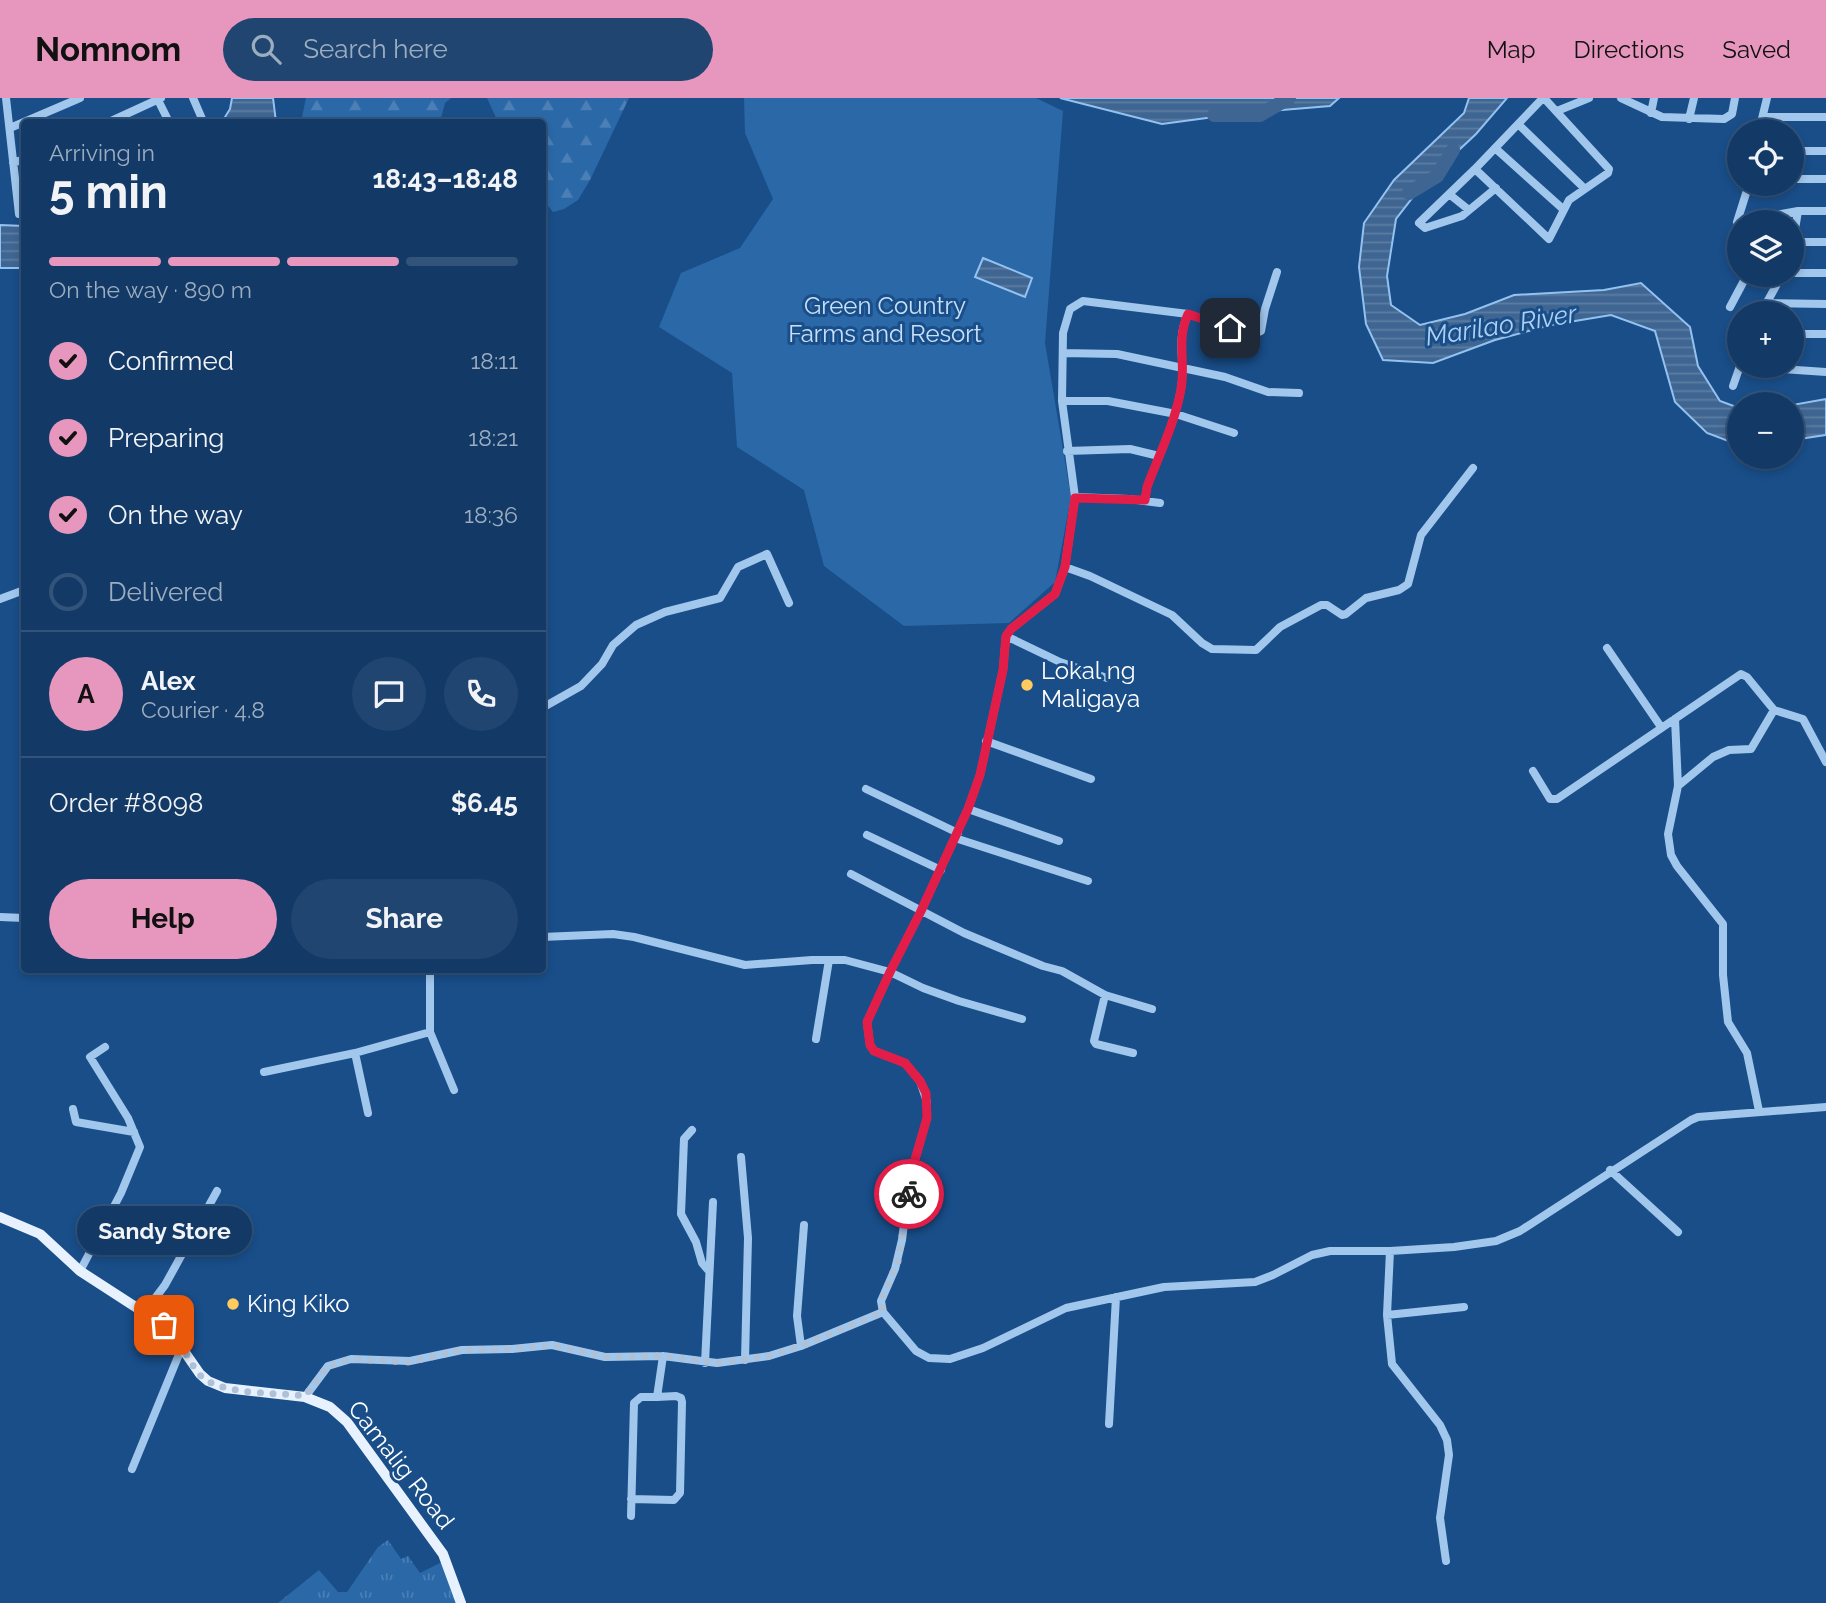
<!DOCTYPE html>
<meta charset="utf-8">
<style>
:root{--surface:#133a67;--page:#204570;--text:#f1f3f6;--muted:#9dadc0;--line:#32547b;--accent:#e797bd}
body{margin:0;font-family:Raleway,sans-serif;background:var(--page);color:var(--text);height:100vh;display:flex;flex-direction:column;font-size:26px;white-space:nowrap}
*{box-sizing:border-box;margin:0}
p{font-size:23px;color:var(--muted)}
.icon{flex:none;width:38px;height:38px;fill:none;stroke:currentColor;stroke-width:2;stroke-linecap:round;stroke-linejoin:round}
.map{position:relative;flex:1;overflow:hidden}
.panel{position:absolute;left:21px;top:21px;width:525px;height:854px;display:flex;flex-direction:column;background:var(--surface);border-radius:7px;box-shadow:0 4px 10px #0003,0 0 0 2px var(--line)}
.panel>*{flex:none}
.buttons{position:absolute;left:1727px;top:21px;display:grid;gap:14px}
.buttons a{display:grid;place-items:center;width:77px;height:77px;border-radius:50%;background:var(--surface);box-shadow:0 4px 10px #0003,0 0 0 2px var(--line);font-size:35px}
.pin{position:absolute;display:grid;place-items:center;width:60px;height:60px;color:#fff;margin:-30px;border-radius:14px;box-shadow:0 4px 10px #0006}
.courier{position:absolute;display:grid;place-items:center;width:70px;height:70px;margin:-35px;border:5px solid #e11d48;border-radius:50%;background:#fff;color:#222;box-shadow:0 2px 9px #0007}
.bubble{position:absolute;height:49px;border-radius:24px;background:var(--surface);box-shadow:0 4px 10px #0003,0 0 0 2px var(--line);font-size:23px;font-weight:700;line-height:49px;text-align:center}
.overview em{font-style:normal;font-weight:700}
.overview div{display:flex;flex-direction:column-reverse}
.overview{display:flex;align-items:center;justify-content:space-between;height:119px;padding:0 28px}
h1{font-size:46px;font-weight:700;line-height:52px}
.bar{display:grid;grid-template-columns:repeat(4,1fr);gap:10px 7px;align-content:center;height:84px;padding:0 28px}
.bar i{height:9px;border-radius:5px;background:var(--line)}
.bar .on{background:var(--accent)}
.bar p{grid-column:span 4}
.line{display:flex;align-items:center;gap:18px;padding:0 28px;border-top:2px solid var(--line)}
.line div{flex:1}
.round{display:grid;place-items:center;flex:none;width:74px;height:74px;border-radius:37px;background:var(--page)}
ol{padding:0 28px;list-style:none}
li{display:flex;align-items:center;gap:21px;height:77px}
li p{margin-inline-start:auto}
li .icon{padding:7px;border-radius:50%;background:var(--accent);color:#111;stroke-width:4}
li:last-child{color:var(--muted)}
li i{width:38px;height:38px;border:4px solid var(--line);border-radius:50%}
.action{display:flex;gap:14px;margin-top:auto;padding:14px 28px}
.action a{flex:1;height:80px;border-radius:42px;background:var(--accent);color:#111;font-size:28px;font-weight:700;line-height:80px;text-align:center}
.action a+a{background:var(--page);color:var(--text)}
header{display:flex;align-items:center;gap:42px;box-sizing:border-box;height:98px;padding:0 35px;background:var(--accent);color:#111}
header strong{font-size:33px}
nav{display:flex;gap:38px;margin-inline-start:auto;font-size:24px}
.search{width:490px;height:63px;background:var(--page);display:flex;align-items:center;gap:18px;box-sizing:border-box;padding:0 24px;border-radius:38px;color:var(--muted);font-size:26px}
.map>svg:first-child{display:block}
.grass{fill:url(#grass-tufts)}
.forest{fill:url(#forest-firs)}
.green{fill:#2b68a8}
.water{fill:url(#water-rules);stroke:#94c2f0;stroke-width:2}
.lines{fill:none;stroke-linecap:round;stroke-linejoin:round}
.river{stroke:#3f6692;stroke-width:14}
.minor{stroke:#a2c7ed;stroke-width:8}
.major{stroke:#e8f2ff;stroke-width:10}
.done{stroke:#aec1d6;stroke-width:7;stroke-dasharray:0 12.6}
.route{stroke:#e11d48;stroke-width:9}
.poi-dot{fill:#ffcb5e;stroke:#194e89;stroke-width:2.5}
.labels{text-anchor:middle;stroke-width:6;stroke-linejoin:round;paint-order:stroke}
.park-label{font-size:24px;fill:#c7e0fa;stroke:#194e89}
.poi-label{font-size:24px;fill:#fff;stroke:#194e89;text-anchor:start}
.street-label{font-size:24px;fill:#fff;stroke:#194e89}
.water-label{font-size:26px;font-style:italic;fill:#add0f5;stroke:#194e89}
</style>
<header>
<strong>Nomnom</strong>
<div class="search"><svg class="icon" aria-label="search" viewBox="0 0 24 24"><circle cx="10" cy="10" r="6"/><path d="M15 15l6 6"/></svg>Search here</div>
<nav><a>Map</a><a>Directions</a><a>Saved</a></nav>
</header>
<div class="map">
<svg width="1826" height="1505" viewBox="0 0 1826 1505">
<defs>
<pattern id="grass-tufts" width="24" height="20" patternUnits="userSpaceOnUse" patternTransform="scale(1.75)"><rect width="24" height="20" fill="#2b68a8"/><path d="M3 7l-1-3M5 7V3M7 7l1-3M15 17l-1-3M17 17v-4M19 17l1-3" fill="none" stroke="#4b7fb5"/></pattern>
<pattern id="forest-firs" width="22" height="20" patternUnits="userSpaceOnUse" patternTransform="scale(1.75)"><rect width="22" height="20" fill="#2b68a8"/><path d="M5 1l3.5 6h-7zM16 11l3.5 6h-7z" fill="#4b7fb5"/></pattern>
<pattern id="water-rules" width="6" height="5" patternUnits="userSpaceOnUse" patternTransform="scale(1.75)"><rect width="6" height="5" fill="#3f6692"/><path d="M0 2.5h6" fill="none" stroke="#5c7da2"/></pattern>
</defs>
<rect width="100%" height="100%" fill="#194e89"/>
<path class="grass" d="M388 1442 401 1461 408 1458 420 1475 446 1462 461 1505H278L319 1472 338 1494H347L378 1449Z"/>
<path class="forest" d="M306 0H451L445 5 440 24H301Z
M487 0H629L590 82 578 102 564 111 553 114 543 101 542 24H498Z"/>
<path class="green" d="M744 0H1036L1063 13 1045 245 1071 399 1055 484 1009 525 904 528 824 468 804 392 737 349 732 275 659 229 681 175 740 150 773 101 745 35Z"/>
<path class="water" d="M232 0H273L276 24H222L230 11Z
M1060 0H1339L1330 8 1244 15 1162 26Z
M1469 0H1507L1476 36 1424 85 1396 121 1387 178 1391 207 1420 227 1465 216 1514 197 1604 192 1641 185 1690 229 1698 268 1720 303 1739 310V347L1707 335 1675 304 1655 233 1611 217 1551 227 1495 242 1433 265 1383 262 1366 226 1359 169 1364 125 1394 82 1464 15Z
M0 127 24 128V170H0Z
M983 160 1032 180 1025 199 975 179Z
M1826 301V337L1792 342V307Z"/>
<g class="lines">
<path class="river" d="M1214 17H1260L1289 0
M1409 95 1437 78 1453 52"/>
<path class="minor" d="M6 0 19 116
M193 0 203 23
M1543 0 1475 71 1549 141 1569 102 1608 75 1609 71 1544 0
M1621 0 1662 19 1724 21 1732 16 1735 0
M158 2 169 24
M1557 13 1589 0
M1651 15 1654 0
M1763 19H1826
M1689 21 1694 0
M109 24 161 0
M1518 26 1584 90
M10 30 80 0
M1759 33 1767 0
M1495 50 1563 111
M1792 53H1826
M13 65 24 61
M1475 71 1419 125 1425 130 1462 118 1496 90
M1792 81H1826
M1749 86 1737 124 1798 113 1792 150
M1449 96 1469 112
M1798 113H1826
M1794 144H1826
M1792 175H1826
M1767 205 1826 206
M1730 209 1747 177
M1761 215 1782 177
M1188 216 1083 203 1070 211 1063 235 1062 303 1075 399 1065 469 1055 496 1011 531 1006 538 1003 572 980 677 968 711 921 813 890 874 867 924 870 947 874 953 905 965 920 983 927 1004V1020L910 1079 902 1142 895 1171 881 1203 883 1214 916 1253 929 1260 950 1261 983 1250 1066 1210 1164 1189 1255 1184 1273 1177 1312 1157 1330 1153H1390L1454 1149 1496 1143 1520 1133 1691 1022 1698 1019 1826 1009
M1792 236H1826
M1063 255 1117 256 1225 279 1268 294 1299 295
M1740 268 1826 274
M1733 288 1740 268
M1062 303H1108L1176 316 1234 335
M1067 353 1130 351 1159 358
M1075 399 1129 401 1160 405
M1145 402 1147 389C1159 357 1175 325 1181 291 1186 263 1175 245 1188 216L1251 237 1261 233 1265 211 1277 174
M1065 469 1090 478 1172 517 1202 545 1212 551 1256 552 1280 529 1321 507H1327L1342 517 1346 516 1366 500 1399 492 1408 486 1421 437 1473 370
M0 501 24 492
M1006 538 1060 564 1107 580
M1607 550 1661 629
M542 610 581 588 602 566 613 547 636 527 665 514 720 500 738 469 767 456 789 505
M1675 621 1678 688 1668 736 1671 757 1677 768 1723 826V877L1728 924 1747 955 1759 1013
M986 643 1091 681
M1533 673 1550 701H1557L1741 576 1747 579 1774 612 1803 621 1826 664
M1678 688 1713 659 1729 652 1751 651 1774 612
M866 691 958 735
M968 711 1059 743
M867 737 941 772
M955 740 1088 783
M851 776 964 835 1043 868 1062 873 1105 897 1152 911
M0 819 24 820
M542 839 613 836 634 839 745 867 812 862H845L890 874 923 890 959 903 1022 921
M1105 897 1094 943 1096 946 1133 955
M430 934 454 992
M816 941 829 862
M355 955 368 1015
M264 974 355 955 430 934V872
M73 1011 76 1024 134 1034
M692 1032 684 1041 681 1116 696 1144 702 1165 708 1172
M741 1059 748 1140 745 1262
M1610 1072 1678 1134
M1390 1153 1387 1217 1392 1266 1440 1327 1447 1342 1449 1357 1440 1420 1446 1463
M80 1173 121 1095 140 1049 128 1020 90 959 105 949
M144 1215 165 1187 217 1093
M1387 1217 1464 1209
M801 1248 797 1218 804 1127
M705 1265 713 1104
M305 1299 328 1268 351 1261 410 1263 462 1252 512 1251 552 1247 605 1259 663 1258 717 1265 769 1258 801 1248 883 1214
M1109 1326 1116 1199
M132 1371 182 1249
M631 1401 674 1402 680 1395 682 1304 681 1300 676 1298 657 1299
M631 1418 634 1305 641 1299H657L663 1258"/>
<path class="major" d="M0 1119 40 1136 80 1173 168 1230 200 1276 208 1283 225 1290 305 1299 330 1309 347 1324 443 1456 461 1505"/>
</g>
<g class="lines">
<path class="done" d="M164 1227C180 1238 186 1260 199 1276 219 1298 276 1294 305 1298L328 1268 351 1261 410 1264 462 1252 512 1251 552 1247 605 1259 663 1258 717 1265 769 1258 801 1248 883 1214 881 1203 898 1163 909 1096"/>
<path class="route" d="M909 1096 910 1079 927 1020 926 995 920 983 905 965 874 953 870 947 867 924 890 874 921 813 968 711 980 677 1003 572 1006 538 1011 531 1055 496 1065 469 1075 400 1145 402 1147 389C1159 357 1175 325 1181 291 1186 264 1176 243 1188 216L1230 230"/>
</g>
<g class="poi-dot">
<circle cx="1027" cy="587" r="7"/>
<circle cx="233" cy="1206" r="7"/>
</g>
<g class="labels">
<g class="park-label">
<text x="885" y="216">Green Country<tspan x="885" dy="28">Farms and Resort</tspan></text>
</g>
<g class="poi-label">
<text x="1041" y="581">Lokal ng<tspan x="1041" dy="28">Maligaya</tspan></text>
<text x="247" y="1214">King Kiko</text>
</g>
<g class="street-label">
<text transform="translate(401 1367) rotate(52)" y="8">Camalig Road</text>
</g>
<g class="water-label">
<text transform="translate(1501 227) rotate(-9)" y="9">Marilao River</text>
</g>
</g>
</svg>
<div class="buttons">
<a><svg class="icon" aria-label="locate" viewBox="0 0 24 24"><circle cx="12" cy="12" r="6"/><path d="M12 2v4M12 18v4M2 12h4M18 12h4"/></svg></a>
<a><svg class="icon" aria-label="layers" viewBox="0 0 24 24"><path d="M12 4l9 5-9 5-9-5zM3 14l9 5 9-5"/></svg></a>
<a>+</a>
<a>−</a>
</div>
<div class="pin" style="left:164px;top:1227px;background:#ea580c"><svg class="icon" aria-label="bag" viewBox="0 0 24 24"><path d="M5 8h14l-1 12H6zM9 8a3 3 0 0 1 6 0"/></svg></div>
<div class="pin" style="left:1230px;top:230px;background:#1f2937"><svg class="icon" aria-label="home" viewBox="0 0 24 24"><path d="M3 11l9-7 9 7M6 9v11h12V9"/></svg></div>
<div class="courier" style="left:909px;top:1096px"><svg class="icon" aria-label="bike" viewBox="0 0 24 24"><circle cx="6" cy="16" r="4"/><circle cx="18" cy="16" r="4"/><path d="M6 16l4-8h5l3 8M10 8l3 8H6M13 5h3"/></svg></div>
<div class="bubble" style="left:77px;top:1108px;width:175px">Sandy Store</div>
<section class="panel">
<div class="overview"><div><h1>5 min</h1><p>Arriving in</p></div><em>18:43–18:48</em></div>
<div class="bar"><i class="on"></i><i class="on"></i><i class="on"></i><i></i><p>On the way · 890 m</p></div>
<ol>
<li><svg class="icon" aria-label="check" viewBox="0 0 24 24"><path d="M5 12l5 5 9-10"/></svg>Confirmed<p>18:11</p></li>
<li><svg class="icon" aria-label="check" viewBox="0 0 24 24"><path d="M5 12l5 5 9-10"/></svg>Preparing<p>18:21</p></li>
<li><svg class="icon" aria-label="check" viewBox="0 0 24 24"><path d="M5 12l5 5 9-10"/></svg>On the way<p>18:36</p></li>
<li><i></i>Delivered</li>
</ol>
<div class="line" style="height:126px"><b class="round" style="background:var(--accent);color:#111">A</b><div><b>Alex</b><p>Courier · 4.8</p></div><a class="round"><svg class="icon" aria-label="chat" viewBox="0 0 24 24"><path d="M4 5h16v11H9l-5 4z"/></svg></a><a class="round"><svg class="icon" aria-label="phone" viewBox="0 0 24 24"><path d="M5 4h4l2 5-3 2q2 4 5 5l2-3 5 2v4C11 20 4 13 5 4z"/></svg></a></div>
<div class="line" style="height:91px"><div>Order #8098</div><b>$6.45</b></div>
<div class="action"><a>Help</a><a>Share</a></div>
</section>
</div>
